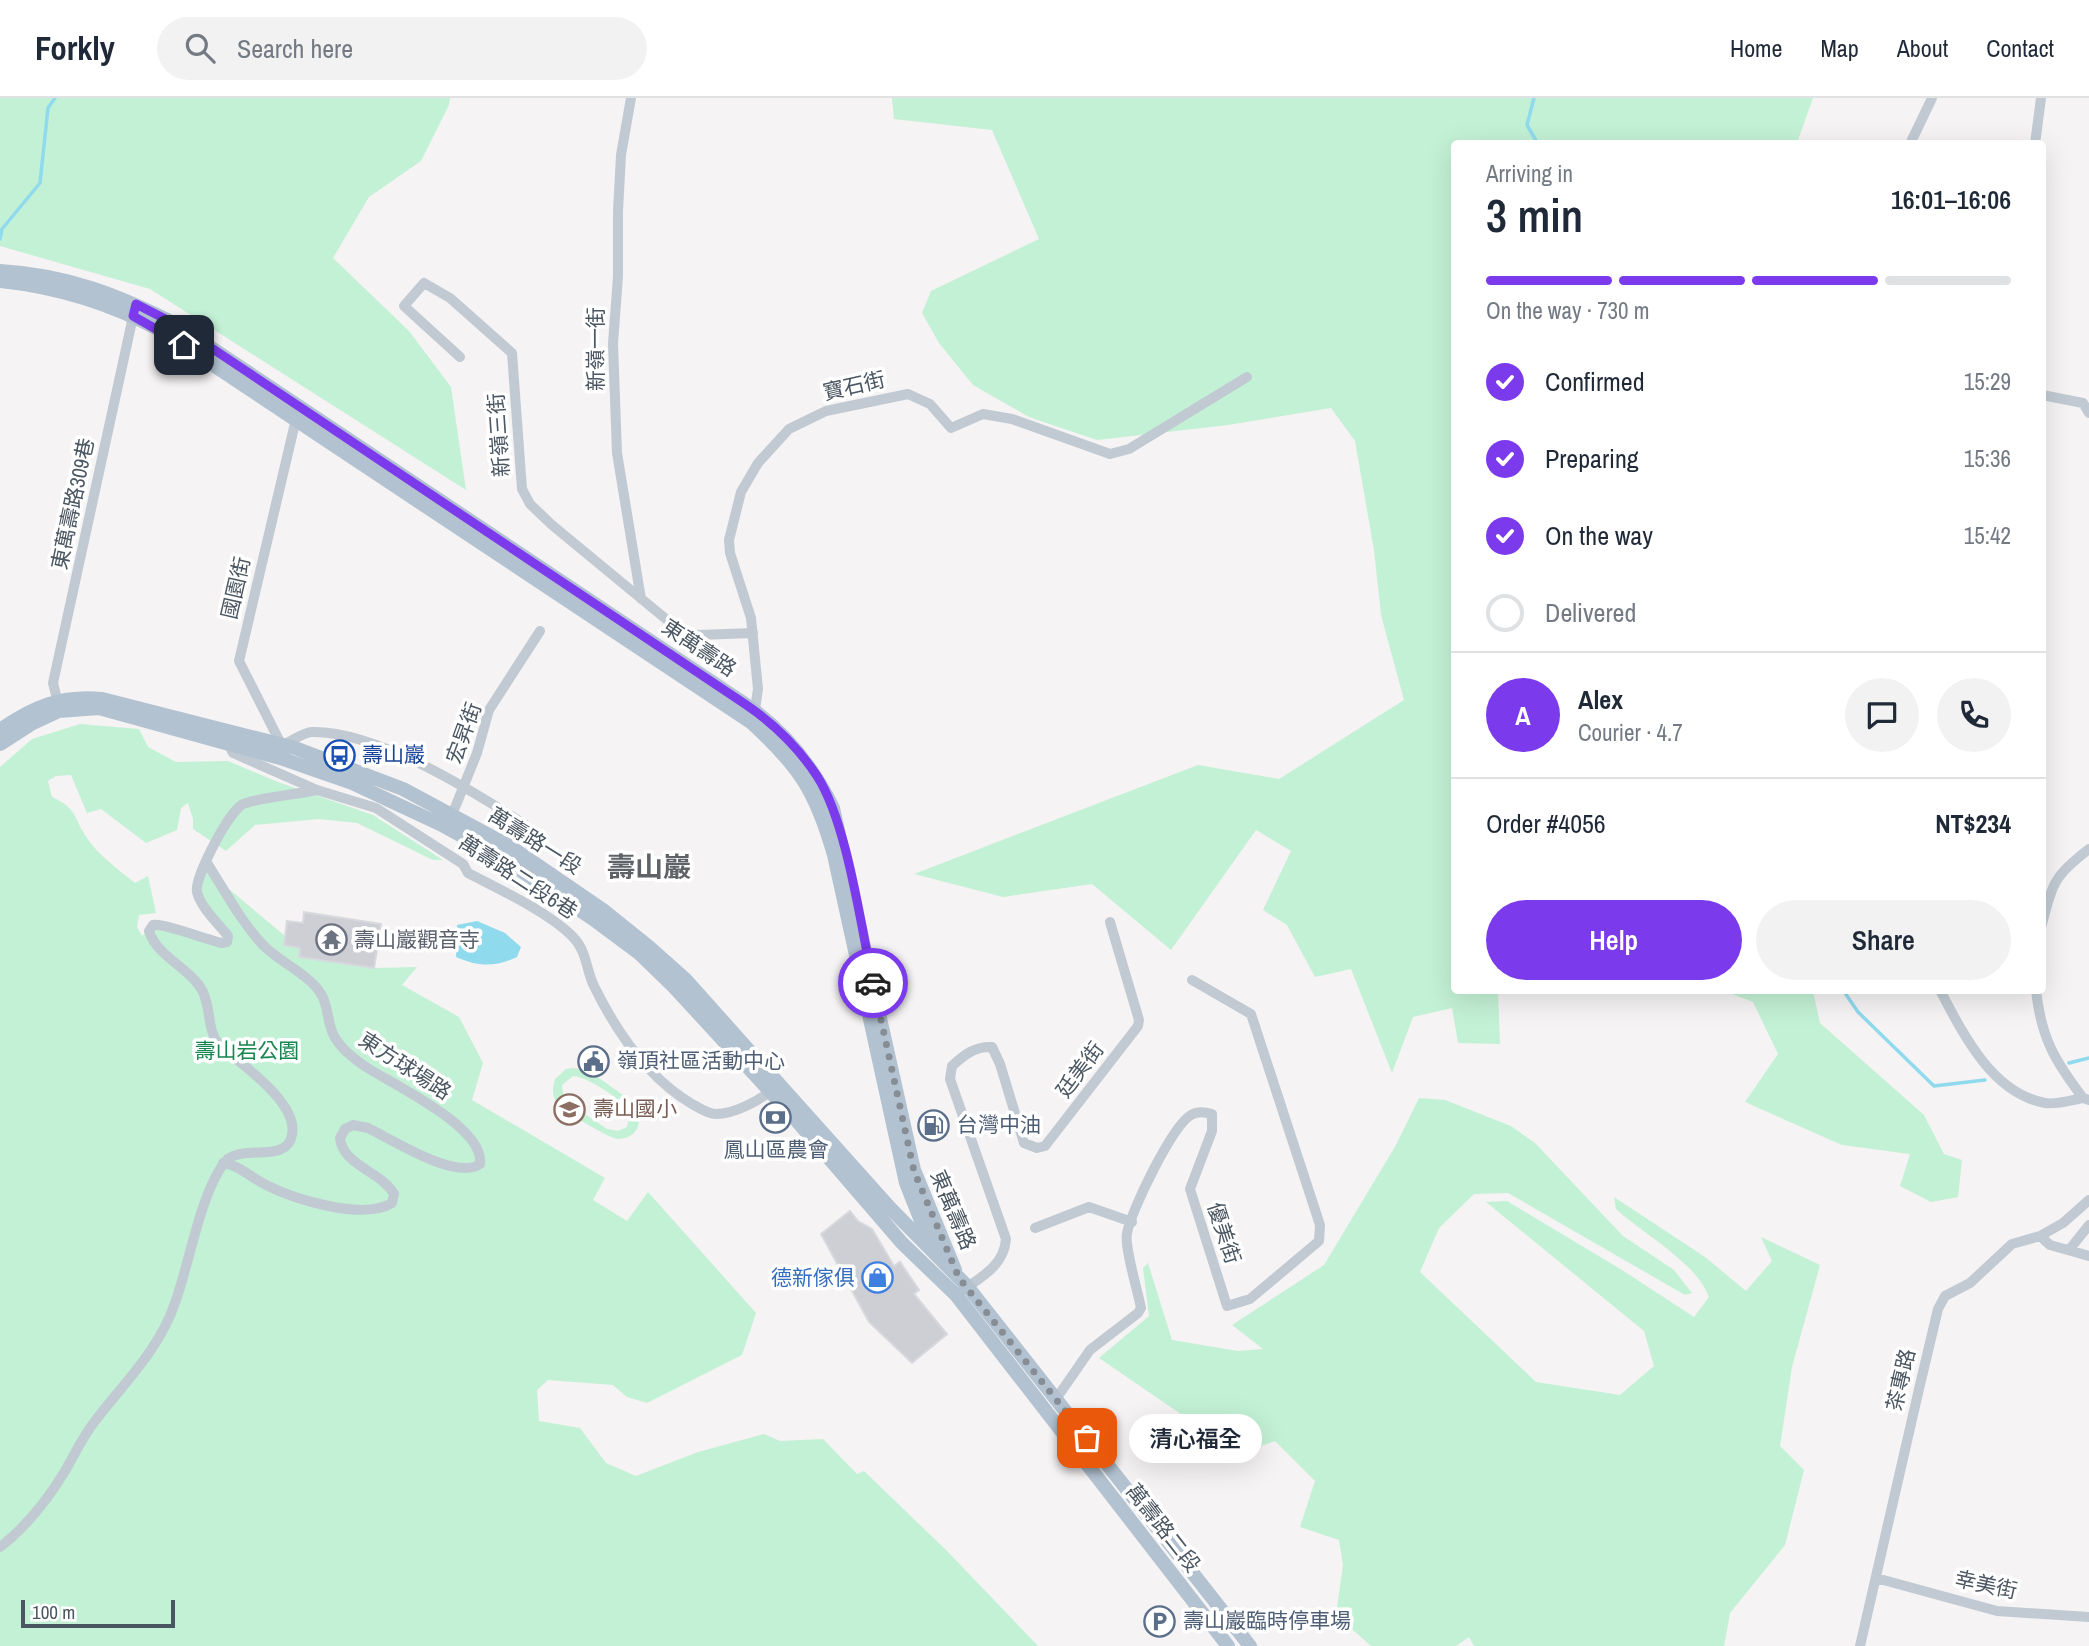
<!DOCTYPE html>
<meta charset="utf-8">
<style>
:root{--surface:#fff;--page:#f2f2f3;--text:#1f2937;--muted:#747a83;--line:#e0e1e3;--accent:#7c3aed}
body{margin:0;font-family:"Archivo Narrow","Noto Sans TC",sans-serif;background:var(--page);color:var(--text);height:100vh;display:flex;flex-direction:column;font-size:26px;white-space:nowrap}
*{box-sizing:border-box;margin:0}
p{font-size:23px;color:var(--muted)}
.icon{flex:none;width:38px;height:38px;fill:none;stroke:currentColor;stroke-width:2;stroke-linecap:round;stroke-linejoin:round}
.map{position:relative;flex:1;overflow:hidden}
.sheet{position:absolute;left:1451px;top:42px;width:595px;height:854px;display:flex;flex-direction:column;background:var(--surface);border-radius:7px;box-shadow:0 7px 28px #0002}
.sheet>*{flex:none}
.scale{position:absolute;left:21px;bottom:18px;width:154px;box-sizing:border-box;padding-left:7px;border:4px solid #4a5661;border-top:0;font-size:19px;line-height:24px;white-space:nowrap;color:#4a5661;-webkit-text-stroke:5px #fff;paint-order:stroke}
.pin{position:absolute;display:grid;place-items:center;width:60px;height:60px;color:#fff;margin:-30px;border-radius:14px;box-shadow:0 4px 10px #0006}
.courier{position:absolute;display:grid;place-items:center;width:70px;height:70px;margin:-35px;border:5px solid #7c3aed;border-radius:50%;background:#fff;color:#222;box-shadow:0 2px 9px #0007}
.bubble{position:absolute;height:49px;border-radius:24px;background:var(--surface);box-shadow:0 7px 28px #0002;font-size:23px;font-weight:600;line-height:49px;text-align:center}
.headline em{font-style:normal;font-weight:600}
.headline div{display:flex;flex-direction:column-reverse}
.headline{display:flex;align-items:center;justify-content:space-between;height:119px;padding:0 35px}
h1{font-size:46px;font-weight:600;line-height:52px}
.bar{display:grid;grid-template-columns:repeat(4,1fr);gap:10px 7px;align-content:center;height:84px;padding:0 35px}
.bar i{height:9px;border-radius:5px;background:var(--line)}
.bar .active{background:var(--accent)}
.bar p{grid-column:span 4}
.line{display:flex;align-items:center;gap:18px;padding:0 35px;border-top:2px solid var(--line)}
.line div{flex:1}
.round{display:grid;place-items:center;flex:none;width:74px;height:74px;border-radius:37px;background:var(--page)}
ol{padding:0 35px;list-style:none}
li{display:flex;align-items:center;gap:21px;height:77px}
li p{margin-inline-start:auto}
li .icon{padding:7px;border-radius:50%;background:var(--accent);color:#fff;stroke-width:4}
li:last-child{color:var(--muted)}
li i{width:38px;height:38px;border:4px solid var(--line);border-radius:50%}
.action{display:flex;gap:14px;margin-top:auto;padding:14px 35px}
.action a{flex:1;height:80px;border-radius:42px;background:var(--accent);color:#fff;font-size:28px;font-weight:600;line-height:80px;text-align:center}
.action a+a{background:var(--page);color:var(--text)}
header{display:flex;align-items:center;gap:42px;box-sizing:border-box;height:98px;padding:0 35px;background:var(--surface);border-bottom:2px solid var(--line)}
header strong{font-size:33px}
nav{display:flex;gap:38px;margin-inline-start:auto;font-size:24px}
.search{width:490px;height:63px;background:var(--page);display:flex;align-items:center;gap:18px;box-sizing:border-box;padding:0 24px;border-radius:38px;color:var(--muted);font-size:26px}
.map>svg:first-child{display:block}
.green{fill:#c3f1d5;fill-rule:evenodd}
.water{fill:#90daee}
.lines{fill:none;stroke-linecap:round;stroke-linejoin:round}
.stream{stroke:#90daee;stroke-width:3.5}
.building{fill:#cdcfd5;stroke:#d7d9de;stroke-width:2}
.street{stroke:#c1cad2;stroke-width:10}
.primary{stroke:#b3c2d1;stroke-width:14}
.done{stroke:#868d94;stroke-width:7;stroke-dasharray:0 12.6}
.route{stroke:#7c3aed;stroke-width:9}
.labels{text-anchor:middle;stroke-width:7;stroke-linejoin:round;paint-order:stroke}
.street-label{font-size:21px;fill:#4a5661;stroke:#fff}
.transit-label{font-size:21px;fill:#164399;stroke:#fff;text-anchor:start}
.worship-label{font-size:21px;fill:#5b616d;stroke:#fff;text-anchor:start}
.park-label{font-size:21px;fill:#17864f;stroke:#fff}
.service-label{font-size:21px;fill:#4e5e75;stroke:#fff;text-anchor:start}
.education-label{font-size:21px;fill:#785e54;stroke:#fff;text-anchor:start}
.shop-label{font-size:21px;fill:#366cbe;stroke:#fff;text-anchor:end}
.district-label{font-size:28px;font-weight:bold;fill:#5f6368;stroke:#fff}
</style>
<header>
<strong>Forkly</strong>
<div class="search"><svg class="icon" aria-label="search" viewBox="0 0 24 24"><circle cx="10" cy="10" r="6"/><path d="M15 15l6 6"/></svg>Search here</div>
<nav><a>Home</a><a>Map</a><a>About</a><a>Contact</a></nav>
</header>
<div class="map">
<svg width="2089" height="1548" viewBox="0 0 2089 1548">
<rect width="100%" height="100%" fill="#f5f3f3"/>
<path class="green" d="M0 0H450L449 7 421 63 369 99 333 160 409 233 451 289 466 392 150 191 0 148Z
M892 0H1813L1797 45 1454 46V892L1498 893 1500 946 1458 945 1452 910 1413 919 1392 975 1351 871 1315 879 1287 827 1263 812 1291 753 1256 732 1171 852 1092 786 1003 799 914 776 1198 667 1279 681 1404 602 1381 517 1374 452 1355 343 1331 310 1228 327 1097 342 1029 319 973 287 939 245 922 215 931 193 1039 141 992 32 894 21Z
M80 626 139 631 148 649 176 664 228 663 278 684 373 717 443 762H433L357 725 319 721 255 727 226 753 193 731V721L188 705 181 710 177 732 146 745 101 711 87 715 71 677 56 678 48 683 52 699C79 712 72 718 87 740 98 757 119 772 135 785L148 778 156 815 139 817 137 829 142 838 150 830 227 844 199 799 204 770 285 838 284 847 300 850 299 859 374 870 417 869 402 887 459 919 483 965 472 1002 605 1080 593 1102 627 1123 648 1094 756 1215 742 1257 647 1305 627 1299 613 1287 548 1282 537 1292 539 1323 580 1330 606 1365 636 1378 698 1354 764 1336 780 1343 823 1341 857 1376 864 1373 947 1453 1038 1548H0V669L32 641Z
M1724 893H1813L1820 925 1924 1017 1944 1056 1962 1062 1958 1099 1931 1104 1900 1088 1910 1056 1842 1047 1745 1004 1778 956 1753 904Z
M573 970C592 972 609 988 625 998 643 1010 646 1039 619 1041 608 1041 561 1011 555 1002 552 995 553 988 555 981L566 971ZM573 978C586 978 625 1003 630 1015L627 1029 618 1033 607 1031 564 1002 562 987Z
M1419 1000 1445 1002 1511 1028 1535 1045 1623 1138 1674 1172 1692 1195 1685 1197 1508 1095 1474 1096 1439 1130 1420 1174 1536 1284 1620 1297 1654 1268 1644 1233 1486 1104 1507 1103 1622 1172 1694 1219 1709 1199C1697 1165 1642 1135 1616 1111L1614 1099 1705 1159 1746 1193 1772 1163 1761 1139 1820 1167 1792 1269 1780 1348 1804 1372 1785 1447 1730 1515 1724 1548H1474L1469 1539 1456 1548H1371L1336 1517 1343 1467 1339 1442 1300 1429 1315 1383 1275 1343 1244 1354 1226 1347 1099 1260 1149 1218 1143 1170 1148 1165 1172 1242 1238 1253 1263 1251 1232 1227 1324 1167 1396 1047Z"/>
<path class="water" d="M477 823 505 835 521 849 517 859C495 869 479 869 456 859L457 827Z"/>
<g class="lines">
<path class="stream" d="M1534 0 1527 27 1538 46
M0 141 2 131 40 85 48 10 55 0
M1843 892 1858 914 1934 988 1985 982
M2069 965 2089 960"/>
</g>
<path class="building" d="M304 814 381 826 374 870 299 859 300 850 284 847 287 823 303 825Z
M850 1113 858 1123 872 1131 894 1168 900 1164 919 1192 914 1196 947 1236 912 1265 869 1224 821 1136Z"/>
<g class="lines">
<path class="street" d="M631 0 621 57 618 113V178L613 246 617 355 641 501
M1910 46 1932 0
M2035 46 2041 0
M460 259 404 208 424 185 450 200 512 255 522 391 530 406 552 427 678 531 698 537 753 535
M2042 297 2083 305 2089 315
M59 609 53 585 134 214
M754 618 758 591 751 520 730 455 729 442 741 394 758 365 789 331 826 313 908 296 930 306 951 330 983 316 1012 321 1110 356 1129 351 1247 279
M228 645 233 655 317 692 376 710 463 766 468 775C499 791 550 815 573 839 587 853 586 872 594 888 616 933 648 980 692 1006 699 1010 708 1016 716 1016 735 1016 760 1002 775 990
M283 647C292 643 304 634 312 634 377 633 471 692 524 726L511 749
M283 650 239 563 296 321
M452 717 477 655 489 612 540 533
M207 765C225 793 241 824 264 848 280 864 311 878 321 896 327 905 327 916 330 927 334 945 348 956 363 967 389 985 485 1028 480 1066 456 1083 393 1042 368 1030L353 1027 345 1031 340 1040C343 1068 381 1073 394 1096L392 1105C363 1123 294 1101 266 1087 252 1080 239 1067 223 1065
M2042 826C2053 784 2054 778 2089 751
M1940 892C1963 936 1992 995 2045 1005 2057 1007 2072 1002 2083 1000
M2036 892C2041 940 2055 963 2083 1000L2089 1002
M1035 1130 1089 1109 1132 1124
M2040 1138 2050 1147 2089 1158
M2069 1152 2089 1127
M956 1197C977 1181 1004 1170 1006 1141L950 981 952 968C964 957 975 948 992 949L1000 966 1024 1045 1037 1050 1045 1048 1138 928 1139 922 1110 824
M1056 1301 1090 1252 1138 1215 1141 1210C1138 1194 1124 1148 1127 1135 1131 1113 1172 1028 1191 1017 1198 1013 1204 1014 1212 1016V1033L1190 1091 1227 1208 1250 1201 1319 1143 1320 1127 1251 916 1192 882
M0 1449C26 1429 48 1401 65 1373 75 1356 83 1338 95 1323 124 1285 159 1252 175 1205 189 1167 200 1097 224 1065 239 1044 287 1067 292 1037 299 1004 239 965 218 946 207 930 211 911 203 894 191 870 157 859 149 833L153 827C164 825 207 842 222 845L227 844 228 838C218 825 201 810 197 794 194 780 229 713 243 706 257 700 299 696 317 692
M1876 1480 1997 1513 2089 1519
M1860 1548 1919 1291 1938 1211 1945 1198 1970 1185 2012 1146 2040 1138 2063 1125 2089 1102"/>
<path class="primary" d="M0 173C67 177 118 197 177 227L745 606C785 633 812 667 833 710L914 1072 955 1172
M0 183C59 189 110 205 162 233L752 625C800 669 816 694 834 757L906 1085 931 1148
M0 632C33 609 61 597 102 601L295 650 403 691 511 749 603 812 649 849 685 881 890 1110 967 1188 1250 1548
M0 646 31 626 59 613 99 610 280 660 352 685 444 728 502 760 593 821 640 856 674 889 790 1015 902 1145 956 1197 1228 1548"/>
</g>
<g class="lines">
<path class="done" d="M873 885 914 1073 959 1180 1087 1340"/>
<path class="route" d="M184 247 133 218 136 206 177 227 745 606C773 625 798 649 817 678 847 724 861 829 873 885"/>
</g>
<defs>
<symbol id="bus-ring" viewBox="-11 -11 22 22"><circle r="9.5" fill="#fff" stroke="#1a4fb4" stroke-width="1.5"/><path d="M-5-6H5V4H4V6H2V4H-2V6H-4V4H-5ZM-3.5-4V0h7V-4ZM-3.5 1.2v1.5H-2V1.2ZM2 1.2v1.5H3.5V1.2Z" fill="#1a4fb4"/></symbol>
<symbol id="temple-ring" viewBox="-11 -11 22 22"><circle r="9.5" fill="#fff" stroke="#6b7280" stroke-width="1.5"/><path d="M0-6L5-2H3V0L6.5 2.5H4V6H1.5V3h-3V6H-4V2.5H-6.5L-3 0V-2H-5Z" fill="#6b7280"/></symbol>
<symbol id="civic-ring" viewBox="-11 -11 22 22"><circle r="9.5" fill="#fff" stroke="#5c6f8a" stroke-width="1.5"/><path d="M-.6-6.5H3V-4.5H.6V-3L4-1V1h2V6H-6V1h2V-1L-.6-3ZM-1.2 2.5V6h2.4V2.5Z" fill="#5c6f8a"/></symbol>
<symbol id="school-ring" viewBox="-11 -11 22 22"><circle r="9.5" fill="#fff" stroke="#8d6e63" stroke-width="1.5"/><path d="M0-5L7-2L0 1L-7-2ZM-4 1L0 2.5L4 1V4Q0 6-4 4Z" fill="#8d6e63"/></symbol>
<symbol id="bank-ring" viewBox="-11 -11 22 22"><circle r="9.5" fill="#fff" stroke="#5c6f8a" stroke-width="1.5"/><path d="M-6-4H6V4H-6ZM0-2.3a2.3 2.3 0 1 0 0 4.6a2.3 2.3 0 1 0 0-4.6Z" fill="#5c6f8a"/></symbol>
<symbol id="fuel-ring" viewBox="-11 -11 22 22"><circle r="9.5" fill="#fff" stroke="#5c6f8a" stroke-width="1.5"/><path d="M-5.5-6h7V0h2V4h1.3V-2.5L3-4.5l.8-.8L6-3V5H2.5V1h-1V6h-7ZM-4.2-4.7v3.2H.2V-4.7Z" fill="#5c6f8a"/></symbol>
<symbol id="shop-ring" viewBox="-11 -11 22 22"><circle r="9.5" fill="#fff" stroke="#3f7fe0" stroke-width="1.5"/><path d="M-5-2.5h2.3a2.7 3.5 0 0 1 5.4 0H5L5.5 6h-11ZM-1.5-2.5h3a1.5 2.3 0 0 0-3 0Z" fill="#3f7fe0"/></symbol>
<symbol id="parking-ring" viewBox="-11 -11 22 22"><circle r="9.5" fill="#fff" stroke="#5c6f8a" stroke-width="1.5"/><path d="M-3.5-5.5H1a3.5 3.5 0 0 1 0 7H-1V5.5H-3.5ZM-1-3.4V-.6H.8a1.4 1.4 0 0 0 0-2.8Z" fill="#5c6f8a"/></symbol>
</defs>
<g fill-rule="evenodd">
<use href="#bus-ring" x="322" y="640" width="35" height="35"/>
<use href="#temple-ring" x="314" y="824" width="35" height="35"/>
<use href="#civic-ring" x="576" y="946" width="35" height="35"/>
<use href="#school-ring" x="552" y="994" width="35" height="35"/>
<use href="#bank-ring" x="758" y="1002" width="35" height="35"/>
<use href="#fuel-ring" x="916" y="1010" width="35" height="35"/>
<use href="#shop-ring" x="860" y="1162" width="35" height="35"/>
<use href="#parking-ring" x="1142" y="1506" width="35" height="35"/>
</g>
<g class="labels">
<g class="street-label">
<text transform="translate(596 251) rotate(-90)" y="7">新嶺一街</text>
<text transform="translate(854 288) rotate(-13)" y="7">寶石街</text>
<text transform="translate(499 337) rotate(-94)" y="7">新嶺三街</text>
<text transform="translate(73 406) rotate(-78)" y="7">東萬壽路309巷</text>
<text transform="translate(236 490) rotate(-77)" y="7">國園街</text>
<text transform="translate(699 550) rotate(34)" y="7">東萬壽路</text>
<text transform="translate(464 635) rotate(-70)" y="7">宏昇街</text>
<text transform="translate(535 743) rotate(32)" y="7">萬壽路一段</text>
<text transform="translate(518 779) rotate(33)" y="7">萬壽路二段6巷</text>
<text transform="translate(405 968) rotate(33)" y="7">東方球場路</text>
<text transform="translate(1080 972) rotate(-53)" y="7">廷美街</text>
<text transform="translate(953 1112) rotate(67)" y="7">東萬壽路</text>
<text transform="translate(1224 1135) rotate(72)" y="7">優美街</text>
<text transform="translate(1901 1282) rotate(-77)" y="7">茶專路</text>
<text transform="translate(1163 1430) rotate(52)" y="7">萬壽路二段</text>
<text transform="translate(1986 1487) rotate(12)" y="7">幸美街</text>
</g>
<g class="transit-label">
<text x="362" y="664">壽山巖</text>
</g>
<g class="worship-label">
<text x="354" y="849">壽山巖觀音寺</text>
</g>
<g class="park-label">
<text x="247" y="960">壽山岩公園</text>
</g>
<g class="service-label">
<text x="617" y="970">嶺頂社區活動中心</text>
<text x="957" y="1034">台灣中油</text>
<text x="776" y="1059" text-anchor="middle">鳳山區農會</text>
<text x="1183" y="1530">壽山巖臨時停車場</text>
</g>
<g class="education-label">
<text x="593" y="1018">壽山國小</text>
</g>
<g class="shop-label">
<text x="855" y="1187">德新傢俱</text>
</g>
<g class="district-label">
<text x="649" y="779">壽山巖</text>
</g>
</g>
</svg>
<div class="scale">100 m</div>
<div class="pin" style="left:1087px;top:1340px;background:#ea580c"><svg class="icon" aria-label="bag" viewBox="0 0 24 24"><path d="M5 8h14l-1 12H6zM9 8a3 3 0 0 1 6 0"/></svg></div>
<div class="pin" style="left:184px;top:247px;background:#1f2937"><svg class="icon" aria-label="home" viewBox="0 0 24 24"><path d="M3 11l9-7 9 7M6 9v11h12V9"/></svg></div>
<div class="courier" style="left:873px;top:885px"><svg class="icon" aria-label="car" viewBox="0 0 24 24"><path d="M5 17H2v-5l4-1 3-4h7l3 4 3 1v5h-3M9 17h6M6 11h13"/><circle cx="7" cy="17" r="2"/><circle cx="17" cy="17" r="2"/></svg></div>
<div class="bubble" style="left:1129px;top:1316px;width:133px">清心福全</div>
<section class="sheet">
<div class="headline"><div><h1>3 min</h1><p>Arriving in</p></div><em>16:01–16:06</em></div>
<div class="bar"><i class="active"></i><i class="active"></i><i class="active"></i><i></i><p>On the way · 730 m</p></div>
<ol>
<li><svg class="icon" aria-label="check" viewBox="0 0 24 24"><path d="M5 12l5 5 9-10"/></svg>Confirmed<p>15:29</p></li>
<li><svg class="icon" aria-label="check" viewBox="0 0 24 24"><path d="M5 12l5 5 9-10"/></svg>Preparing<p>15:36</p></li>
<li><svg class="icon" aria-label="check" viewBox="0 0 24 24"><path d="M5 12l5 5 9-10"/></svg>On the way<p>15:42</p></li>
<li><i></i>Delivered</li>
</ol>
<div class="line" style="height:126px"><b class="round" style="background:var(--accent);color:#fff">A</b><div><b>Alex</b><p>Courier · 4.7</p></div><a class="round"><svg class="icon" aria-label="chat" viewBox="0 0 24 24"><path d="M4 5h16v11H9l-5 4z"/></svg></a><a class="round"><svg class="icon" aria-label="phone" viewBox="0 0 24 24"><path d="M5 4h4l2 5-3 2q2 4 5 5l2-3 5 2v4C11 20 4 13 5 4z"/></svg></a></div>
<div class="line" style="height:91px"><div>Order #4056</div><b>NT$234</b></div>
<div class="action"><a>Help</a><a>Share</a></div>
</section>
</div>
